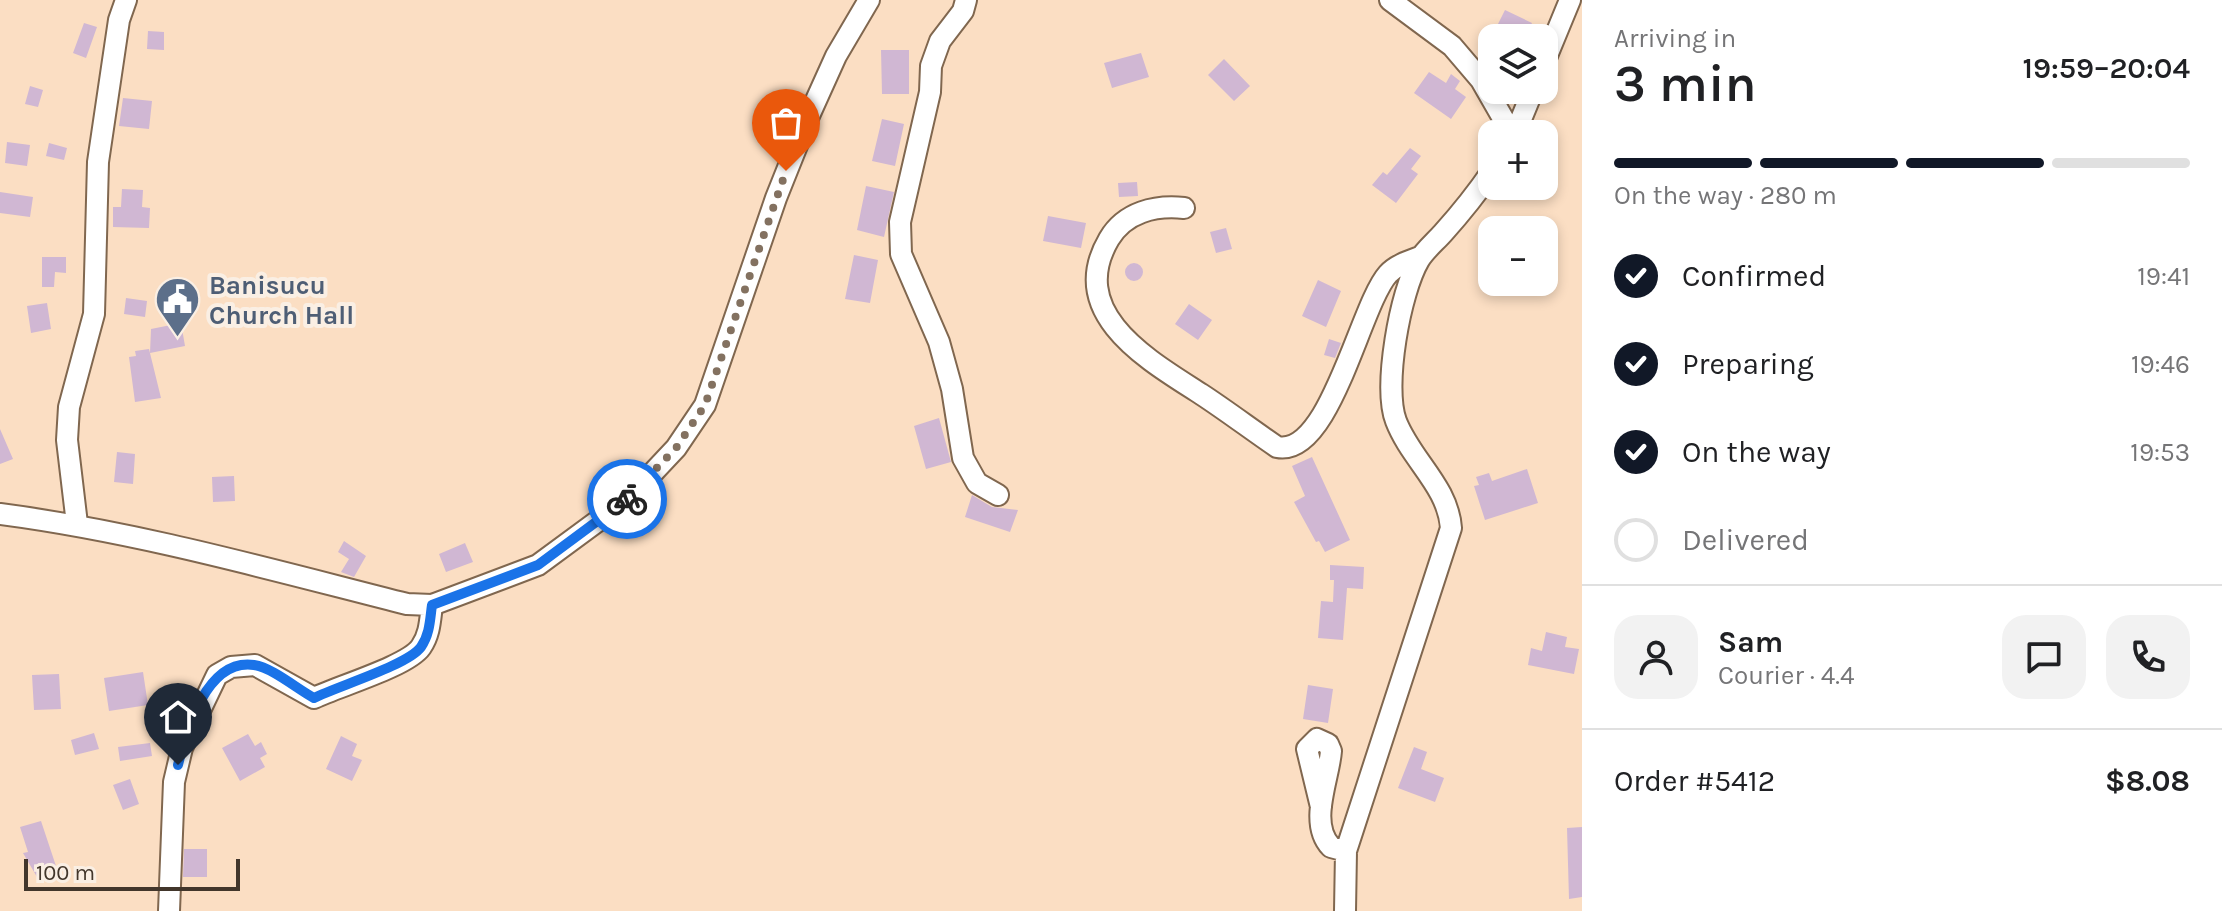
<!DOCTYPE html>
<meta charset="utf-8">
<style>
:root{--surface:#fff;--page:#f2f2f2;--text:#202124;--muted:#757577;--line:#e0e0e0;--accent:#111827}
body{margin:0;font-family:Karla,sans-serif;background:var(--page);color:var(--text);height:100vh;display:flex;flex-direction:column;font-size:30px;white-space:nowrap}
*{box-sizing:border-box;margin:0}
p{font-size:26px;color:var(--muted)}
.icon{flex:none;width:44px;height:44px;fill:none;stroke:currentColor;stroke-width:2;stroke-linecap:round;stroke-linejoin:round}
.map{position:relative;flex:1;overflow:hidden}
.sheet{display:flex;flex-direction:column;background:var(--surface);width:640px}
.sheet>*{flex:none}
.controls{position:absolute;left:1478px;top:24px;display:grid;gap:16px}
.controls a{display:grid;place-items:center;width:80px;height:80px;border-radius:16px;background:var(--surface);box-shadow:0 4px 12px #0003;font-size:40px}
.scale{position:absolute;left:24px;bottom:20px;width:216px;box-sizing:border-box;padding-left:8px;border:4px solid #42362b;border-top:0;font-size:22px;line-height:28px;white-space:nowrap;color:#42362b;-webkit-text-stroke:6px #faefe4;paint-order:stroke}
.pin{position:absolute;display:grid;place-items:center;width:68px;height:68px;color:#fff;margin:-82px -34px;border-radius:50% 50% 50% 0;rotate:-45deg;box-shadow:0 0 8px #0007}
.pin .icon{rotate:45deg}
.courier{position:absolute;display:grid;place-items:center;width:80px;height:80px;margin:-40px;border:6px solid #1a73e8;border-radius:50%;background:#fff;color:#222;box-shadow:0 2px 10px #0007}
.headline em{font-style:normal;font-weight:600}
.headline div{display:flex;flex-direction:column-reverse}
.headline{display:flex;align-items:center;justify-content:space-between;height:136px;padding:0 32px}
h1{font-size:52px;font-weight:600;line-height:60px}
.bar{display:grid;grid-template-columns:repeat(4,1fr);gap:12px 8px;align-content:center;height:96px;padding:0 32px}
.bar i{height:10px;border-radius:6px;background:var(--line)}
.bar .selected{background:var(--accent)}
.bar p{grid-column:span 4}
.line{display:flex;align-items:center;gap:20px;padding:0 32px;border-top:2px solid var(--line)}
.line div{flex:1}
.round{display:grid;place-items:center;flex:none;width:84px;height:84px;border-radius:24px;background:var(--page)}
ol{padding:0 32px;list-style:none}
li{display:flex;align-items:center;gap:24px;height:88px}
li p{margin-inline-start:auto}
li .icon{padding:8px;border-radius:50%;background:var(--accent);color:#fff;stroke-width:4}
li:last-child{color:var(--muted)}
li i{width:44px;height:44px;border:4px solid var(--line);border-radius:50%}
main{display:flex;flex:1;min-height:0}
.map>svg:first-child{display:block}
.building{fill:#d0b7d3}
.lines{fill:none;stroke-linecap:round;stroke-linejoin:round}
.minor-casing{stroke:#80674f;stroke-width:24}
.minor{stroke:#fff;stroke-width:20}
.done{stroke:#837160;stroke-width:8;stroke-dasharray:0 14.4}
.route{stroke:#1a73e8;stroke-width:10}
.labels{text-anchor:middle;stroke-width:8;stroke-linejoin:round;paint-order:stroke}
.service-label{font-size:26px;font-weight:bold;fill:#4e5e75;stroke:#faefe4;text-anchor:start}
</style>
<main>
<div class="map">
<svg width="1582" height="911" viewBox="0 0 1582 911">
<rect width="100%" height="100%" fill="#fbdec3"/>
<path class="building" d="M1505 10 1532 23 1524 38H1491Z
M84 23 97 27 86 58 73 53Z
M148 31 164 32V50L147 49Z
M881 50H909V94H882Z
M1141 53 1149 77 1112 88 1104 63Z
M1224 59 1250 86 1234 101 1208 75Z
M1429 72 1446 83 1451 74 1460 81 1455 89 1466 97 1451 119 1414 93Z
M30 86 43 90 38 107 25 104Z
M123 98 152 101 149 129 119 126Z
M882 119 904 124 895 166 872 161Z
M7 142 30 145 27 166 5 163Z
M49 143 67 148 64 160 46 156Z
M1410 148 1421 156 1411 169 1418 174 1396 203 1372 185 1383 172 1387 175Z
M1137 182 1138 196 1119 197 1118 183Z
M866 186 894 192 884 237 857 230Z
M122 189 143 190 142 207 150 208 149 228 113 227V207H121Z
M0 192 33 197 30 217 0 213Z
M1048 216 1086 223 1081 248 1043 241Z
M1226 228 1232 249 1216 253 1210 232Z
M854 255 878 260 870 303 845 299Z
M42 257H66V273L55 272 54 287H42Z
M1125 272a9 9 0 1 1 18 0a9 9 0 1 1-18 0Z
M1318 280 1341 291 1326 327 1302 316Z
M126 298 147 301 145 317 124 314Z
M47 303 51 329 31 333 27 306Z
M1189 304 1212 320 1198 340 1175 324Z
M181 323 185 346 150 353 151 329Z
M1329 339 1341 343 1335 358 1324 355Z
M149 349 161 398 135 402 129 357 136 356 135 351Z
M939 418 951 462 926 469 914 426Z
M0 429 13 459 0 464Z
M117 452 135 454 133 484 114 482Z
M1312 457 1350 540 1325 552 1319 541 1316 542 1294 502 1305 496 1292 466Z
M1527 469 1538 503 1485 520 1474 486 1479 485 1476 477 1489 473 1492 481Z
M234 476 235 501 213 502 212 477Z
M972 495 992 507 1018 510 1010 532 965 517Z
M344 541 366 556 354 577 341 572 349 559 338 552Z
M465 543 473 562 446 572 439 554Z
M1330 565 1364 567 1363 589 1347 588 1343 640 1318 638 1321 601 1333 602 1334 580H1330Z
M1546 632 1567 637 1565 647 1579 649 1574 674 1528 665 1531 648 1542 651Z
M143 672 148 705 109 711 104 678Z
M59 674 61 709 34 710 32 675Z
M1308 685 1333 689 1328 723 1303 719Z
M94 733 99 749 75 755 71 740Z
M248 734 255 746 261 742 267 754 260 758 265 767 240 781 222 748Z
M341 736 357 744 352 756 362 760 352 781 326 769Z
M150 743 152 756 120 761 118 747Z
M1414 747 1427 752 1421 769 1444 778 1435 802 1398 788Z
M130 779 139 804 123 810 113 785Z
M41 821 57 869 37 877 23 853 28 852 20 827Z
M1582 827V897L1569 899 1567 828Z
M184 849H207V877H183Z"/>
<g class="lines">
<defs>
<path id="minor" d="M966 0 963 11 940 41 931 66 930 92 900 222 901 254 939 342 952 389 963 458 977 483 998 495
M1390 0 1452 46 1481 80 1512 134
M1544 63 1570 0
M1515 134 1533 90
M1184 208C1155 205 1125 212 1109 239 1065 314 1150 361 1201 394 1227 411 1252 430 1277 447 1330 458 1360 305 1388 274 1396 265 1409 261 1420 257
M0 514C138 532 272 570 407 604L432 605 538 565 629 498 676 448 705 405 776 198 808 118 836 56 869 0
M77 524 67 440 69 407 94 314 98 162 119 20 126 0
M1321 807 1307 749 1317 739 1328 744 1331 751C1329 779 1308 823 1331 847L1346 851
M169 911 174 782 182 748 217 675 231 667 255 665 314 698C339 686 408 666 421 647 430 634 430 620 432 605
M1345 911 1346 851 1451 528C1448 486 1411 460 1396 421 1383 387 1400 292 1419 260 1425 250 1435 242 1443 233 1461 213 1477 193 1492 171"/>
</defs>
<use href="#minor" class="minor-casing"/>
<use href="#minor" class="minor"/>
</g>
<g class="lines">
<path class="done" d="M627 499 676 448 705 405 786 171"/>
<path class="route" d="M178 765C186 730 207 658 254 665 273 668 297 689 314 698 338 686 408 665 421 647 430 634 430 619 432 605L538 565 627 499"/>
</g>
<defs>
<symbol id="civic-pin" viewBox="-11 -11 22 30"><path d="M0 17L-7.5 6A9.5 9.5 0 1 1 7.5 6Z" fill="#5c6f8a" stroke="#faefe4"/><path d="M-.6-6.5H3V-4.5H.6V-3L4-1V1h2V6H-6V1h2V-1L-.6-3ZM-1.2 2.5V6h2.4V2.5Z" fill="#fff"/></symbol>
</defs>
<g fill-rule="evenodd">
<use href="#civic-pin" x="152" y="274" width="51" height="69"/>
</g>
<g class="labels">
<g class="service-label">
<text x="209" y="294">Banisucu<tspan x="209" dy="30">Church Hall</tspan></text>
</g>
</g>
</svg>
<div class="controls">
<a><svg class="icon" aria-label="layers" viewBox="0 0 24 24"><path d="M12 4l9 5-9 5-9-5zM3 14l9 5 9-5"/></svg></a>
<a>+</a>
<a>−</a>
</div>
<div class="scale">100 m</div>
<div class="pin" style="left:786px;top:171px;background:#ea580c"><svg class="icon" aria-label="bag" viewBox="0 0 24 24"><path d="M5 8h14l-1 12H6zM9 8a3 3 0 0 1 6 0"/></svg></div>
<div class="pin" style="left:178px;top:765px;background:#1f2937"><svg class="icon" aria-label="home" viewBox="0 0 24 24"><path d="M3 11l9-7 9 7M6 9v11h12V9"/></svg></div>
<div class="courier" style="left:627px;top:499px"><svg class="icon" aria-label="bike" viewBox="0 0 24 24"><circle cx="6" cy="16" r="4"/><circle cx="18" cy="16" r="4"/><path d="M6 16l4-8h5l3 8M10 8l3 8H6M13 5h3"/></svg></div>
</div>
<section class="sheet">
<div class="headline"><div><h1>3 min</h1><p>Arriving in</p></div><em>19:59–20:04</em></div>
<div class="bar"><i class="selected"></i><i class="selected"></i><i class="selected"></i><i></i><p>On the way · 280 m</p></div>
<ol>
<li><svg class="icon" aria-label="check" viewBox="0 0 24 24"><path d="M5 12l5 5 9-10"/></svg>Confirmed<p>19:41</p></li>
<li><svg class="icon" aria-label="check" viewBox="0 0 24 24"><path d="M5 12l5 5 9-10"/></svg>Preparing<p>19:46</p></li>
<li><svg class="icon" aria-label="check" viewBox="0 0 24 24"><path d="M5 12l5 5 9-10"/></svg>On the way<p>19:53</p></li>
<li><i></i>Delivered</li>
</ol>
<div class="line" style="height:144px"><a class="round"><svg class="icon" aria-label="person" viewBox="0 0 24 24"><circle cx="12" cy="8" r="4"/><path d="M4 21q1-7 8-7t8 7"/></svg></a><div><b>Sam</b><p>Courier · 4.4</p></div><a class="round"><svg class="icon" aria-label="chat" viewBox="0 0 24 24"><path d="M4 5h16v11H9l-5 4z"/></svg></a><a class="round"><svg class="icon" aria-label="phone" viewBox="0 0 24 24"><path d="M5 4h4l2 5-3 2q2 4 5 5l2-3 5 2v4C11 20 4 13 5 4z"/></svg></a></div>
<div class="line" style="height:104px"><div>Order #5412</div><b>$8.08</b></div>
</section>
</main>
